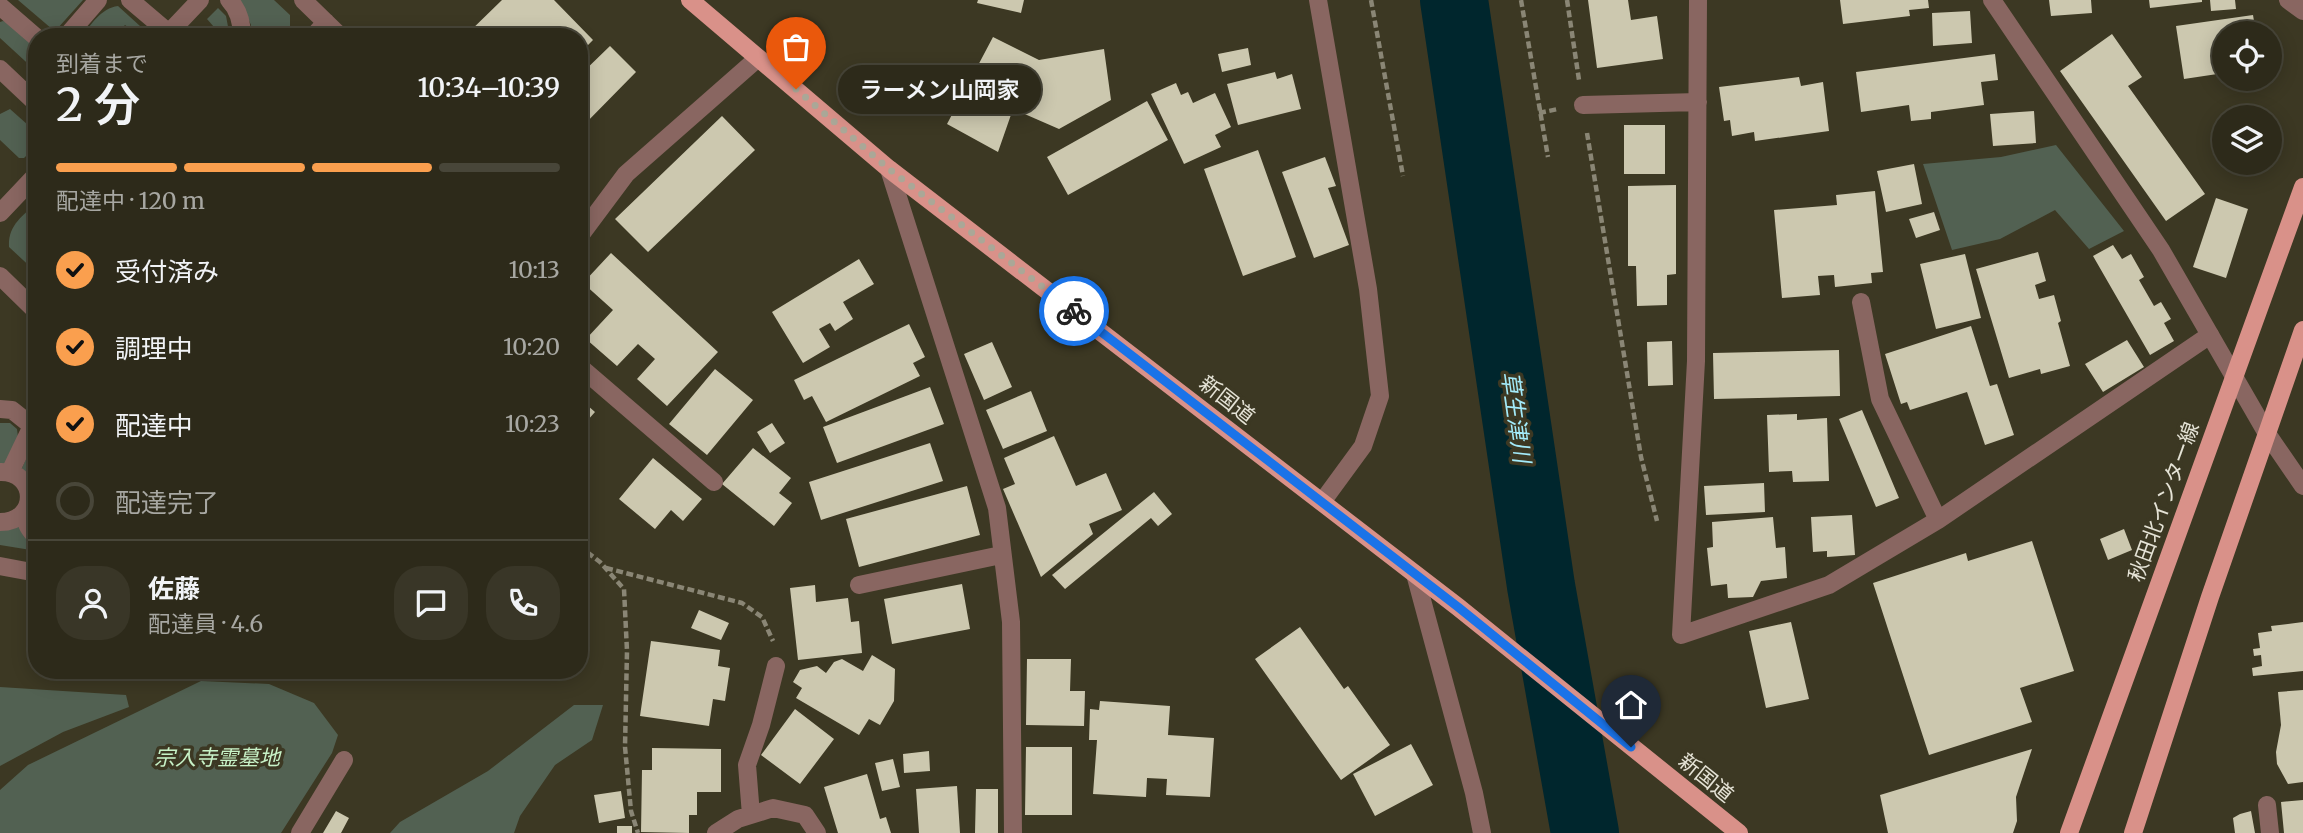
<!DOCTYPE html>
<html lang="ja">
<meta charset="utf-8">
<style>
:root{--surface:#2d2a1a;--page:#393627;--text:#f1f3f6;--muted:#a7a7a2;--line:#484639;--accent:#fa9f4e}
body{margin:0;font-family:Merriweather,"Noto Sans JP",serif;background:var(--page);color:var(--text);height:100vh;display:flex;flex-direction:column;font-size:26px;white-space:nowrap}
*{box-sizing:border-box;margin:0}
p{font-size:23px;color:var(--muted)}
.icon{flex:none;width:38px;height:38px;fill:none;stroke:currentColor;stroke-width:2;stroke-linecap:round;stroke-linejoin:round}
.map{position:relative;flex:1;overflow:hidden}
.panel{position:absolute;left:28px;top:28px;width:560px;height:651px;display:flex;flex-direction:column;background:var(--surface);border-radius:28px;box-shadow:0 4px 18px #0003,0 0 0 2px var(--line)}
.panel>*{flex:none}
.controls{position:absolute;left:2212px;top:21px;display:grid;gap:14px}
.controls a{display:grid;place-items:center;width:70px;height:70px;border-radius:50%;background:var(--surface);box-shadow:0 4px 18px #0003,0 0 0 2px var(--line);font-size:35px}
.pin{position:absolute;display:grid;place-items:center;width:60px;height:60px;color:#fff;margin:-72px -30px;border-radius:50% 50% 50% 0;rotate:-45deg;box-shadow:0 0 7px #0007}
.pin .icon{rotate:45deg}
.courier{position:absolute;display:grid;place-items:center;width:70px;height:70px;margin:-35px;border:5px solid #1a73e8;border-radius:50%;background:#fff;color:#222;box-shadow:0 2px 9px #0007}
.bubble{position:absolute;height:49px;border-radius:24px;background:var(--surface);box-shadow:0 4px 18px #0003,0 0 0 2px var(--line);font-size:23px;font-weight:600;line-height:49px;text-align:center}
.headline em{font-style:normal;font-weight:600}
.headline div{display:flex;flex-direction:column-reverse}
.headline{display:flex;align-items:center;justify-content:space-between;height:119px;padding:0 28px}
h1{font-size:46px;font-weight:600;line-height:52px}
.bar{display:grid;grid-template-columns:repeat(4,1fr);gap:10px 7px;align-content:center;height:84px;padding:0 28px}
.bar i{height:9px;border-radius:5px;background:var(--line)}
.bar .selected{background:var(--accent)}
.bar p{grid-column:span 4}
.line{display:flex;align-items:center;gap:18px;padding:0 28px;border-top:2px solid var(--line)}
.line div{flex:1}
.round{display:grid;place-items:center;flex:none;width:74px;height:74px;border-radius:28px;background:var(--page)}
ol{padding:0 28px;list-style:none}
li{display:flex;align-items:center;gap:21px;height:77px}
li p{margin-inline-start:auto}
li .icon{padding:7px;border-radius:50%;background:var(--accent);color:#111;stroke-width:4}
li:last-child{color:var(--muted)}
li i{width:38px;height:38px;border:4px solid var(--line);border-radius:50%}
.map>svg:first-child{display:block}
.green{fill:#526152}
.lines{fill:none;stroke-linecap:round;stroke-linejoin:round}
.river{stroke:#00262d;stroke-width:68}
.building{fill:#ccc8af}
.path{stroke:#8a8675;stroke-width:4.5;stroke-dasharray:7 3.5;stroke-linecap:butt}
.service{stroke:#896661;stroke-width:18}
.minor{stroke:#896661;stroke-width:18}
.tertiary{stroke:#896661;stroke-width:18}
.primary{stroke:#d99189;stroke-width:18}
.done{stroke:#aaa797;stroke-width:7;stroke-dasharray:0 12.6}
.route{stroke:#1a73e8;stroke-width:9}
.labels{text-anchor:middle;stroke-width:7;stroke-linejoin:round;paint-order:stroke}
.street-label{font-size:21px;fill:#e5e3d6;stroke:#3c3823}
.park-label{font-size:21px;font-style:italic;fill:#c7f2c7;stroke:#3c3823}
.water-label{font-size:23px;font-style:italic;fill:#a3ebfa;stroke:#3c3823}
</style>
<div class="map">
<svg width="2303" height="833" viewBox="0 0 2303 833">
<rect width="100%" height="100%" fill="#3c3823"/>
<path class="green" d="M18 0H83L57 29H52Z
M240 0H274L290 15V27L281 37H251V25Z
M118 6 140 26 138 30 133 31 125 25 114 37H81C91 25 101 8 118 6Z
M218 8 226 16 230 37H204L214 27 207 19Z
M3 21 7 22 37 47V72L0 38V22Z
M10 109 37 133V145L24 158H19L0 140V114Z
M2056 145 2124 231 2089 249 2055 210 2000 239 1952 250 1923 164 2001 157Z
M37 202V223L32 228 37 233V273L9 247C8 225 22 217 37 202Z
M0 423H10L17 429 18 437 5 466 0 467Z
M33 448H37V487H34L21 470 30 450Z
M21 524 26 537 37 546V551L0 545V527Z
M201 681 269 684 314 703 338 735 332 753 281 833H0V790L28 765Z
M0 687 126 695 129 707 63 732 0 766Z
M574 705H603L592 740 555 765 520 816 514 833H390L400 822 488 771Z"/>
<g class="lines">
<path class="river" d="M1454 0 1541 586 1585 833"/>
</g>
<path class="building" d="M502 0H554L593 40 579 54V37H464Z
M978 0H1024L1021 13 977 3Z
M1588 0H1628L1631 20 1657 16 1663 59 1597 68Z
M1840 0H1928L1929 8 1909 10 1910 16 1843 24Z
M2049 0H2091L2092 13 2051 16Z
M2149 0H2202V2L2150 8Z
M2210 0H2235L2236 9 2211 11Z
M1970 11 1972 43 1933 46 1932 13Z
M2253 15 2256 33H2224V73L2184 79 2176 26Z
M2112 34 2142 77 2128 86 2205 194 2166 221 2060 71Z
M993 37 1039 60 1104 49 1111 100 1059 129 1013 109 998 152 947 124Z
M610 46 636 72 579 130V76Z
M1248 48 1251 65 1222 72 1218 54Z
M1995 54 1998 80 1981 82 1984 105 1931 112V119L1911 121 1909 105 1861 112 1856 72Z
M1275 72 1277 79 1292 74 1301 109 1238 125 1227 84Z
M1799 77 1801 86 1823 82 1829 131 1755 141 1754 132 1732 136 1730 120 1724 121 1719 87Z
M1176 83 1181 95 1188 92 1193 103 1215 93 1231 127 1215 135 1221 147 1184 164 1151 94Z
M1147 101 1168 140 1068 195 1047 157Z
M2034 111 2036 143 1993 146 1990 114Z
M722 116 755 150 648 252 615 219Z
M1624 125H1665V174H1624Z
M1258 150 1296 257 1243 276 1204 169Z
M1325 157 1336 186 1328 188 1349 245 1314 258 1282 172Z
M1914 164 1922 204 1886 212 1877 171Z
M1676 185V274L1667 275V305L1637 306 1636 266H1628V186Z
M1875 191 1883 272 1871 273 1872 283 1835 287 1834 275 1818 276 1820 295 1782 298 1774 210 1837 205 1836 195Z
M2216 198 2248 209 2226 278 2193 267Z
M1934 212 1940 230 1916 238 1909 219Z
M2113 245 2122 259 2131 254 2144 277 2139 280 2154 306 2161 302 2171 319 2164 323 2174 341 2150 355 2093 256Z
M2038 252 2046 281 2035 285 2039 299 2054 295 2061 321 2058 323 2070 366 2041 374 2040 369 2009 378 1976 269Z
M611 253 718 352 667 406 637 379 655 359 638 344 617 366 586 339 613 310 583 283Z
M1965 254 1981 318 1936 329 1920 264Z
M859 259 874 284 843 302 853 319 835 331 830 323 819 329 830 347 803 363 772 312Z
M909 324 925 357 913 363 920 376 826 422 812 396 804 400 794 380Z
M1971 326 1990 386 1997 384 2014 435 1985 445 1967 392 1910 410 1907 402 1901 404 1885 354Z
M2127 340 2144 367 2103 392 2085 364Z
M1672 341 1673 385 1648 386 1647 342Z
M992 342 1012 387 984 400 964 354Z
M1839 350 1840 396 1714 399 1713 353Z
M715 369 753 400 707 455 669 424Z
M930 387 944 424 837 463 823 427Z
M1031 391 1047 431 1003 449 986 410Z
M579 398 595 412 579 430Z
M1862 410 1899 498 1876 507 1839 419Z
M1797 414V420L1827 418 1829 481 1793 482 1792 471 1769 472 1767 415Z
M772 423 785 443 770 453 757 432Z
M1054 436 1076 486 1106 473 1122 510 1089 524 1093 534 1041 577 1003 489 1015 484 1004 458Z
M930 443 943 481 821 520 809 482Z
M753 448 791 478 779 493 792 503 774 526 722 484Z
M653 458 702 499 683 521 671 510 655 529 619 499Z
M1764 483 1765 512 1706 515 1704 486Z
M967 486 980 535 859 567 846 519Z
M1154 492 1172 514 1158 526 1151 518 1065 589 1052 575Z
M1852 515 1855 555 1827 557V551L1813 552 1811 517Z
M1773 517 1776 548 1785 547 1787 578 1761 581 1753 597 1728 598 1727 584 1711 586 1707 548 1713 547 1712 522Z
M2124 529 2132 550 2108 560 2100 539Z
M2032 541 2074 671 2020 688 2032 722 1929 755 1873 583 1966 553 1968 561Z
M962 584 970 629 892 644 884 599Z
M815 585 816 602 848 598 851 622 859 621 862 653 798 660 790 588Z
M699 610 729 623 721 640 691 628Z
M1791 622 1809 699 1766 708 1749 631Z
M2303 622V671L2253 676 2252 668 2262 666 2261 655 2254 656 2253 649 2260 648 2258 633 2272 631 2271 626Z
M1300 627 1344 689 1348 686 1390 745 1341 780 1255 659Z
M651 641 720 650 718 666 730 668 725 701 713 699 709 726 640 716Z
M872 655 895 669 894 701 880 725 869 719 859 735 796 698 802 688 793 682 800 670 817 666 826 673 834 662 842 659 863 671Z
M1027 659H1071L1070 691H1085L1084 726 1026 725Z
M530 670H578V672L531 675Z
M2303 690V782L2288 784 2277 764 2276 752 2281 725 2278 692Z
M1100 701 1170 706 1168 735 1214 738 1210 797 1166 795 1167 779 1147 778 1146 797 1093 794 1097 740H1089L1090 709 1099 710Z
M795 709 834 739 800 784 761 755Z
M1411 744 1433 785 1375 816 1353 774Z
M1026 747H1072V815H1025Z
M652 748 721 749V792H697V815H689V833L641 832 642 770H652Z
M2032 749 2016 797 2017 821 2013 833H1888L1880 795Z
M929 751 930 771 904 773 903 754Z
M893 759 900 787 882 791 875 763Z
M867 774 880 819 886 817 891 833H838L824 787Z
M957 786 960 833H919L916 789Z
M976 789H998V833H975Z
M621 791 625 818 599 823 594 795Z
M2303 800V833H2284L2281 802Z
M336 811 349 818 341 833H323Z
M2251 811 2255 833H2235L2233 818 2240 814Z
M617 826H632V833H617Z"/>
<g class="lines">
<path class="path" d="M1371 0 1403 176
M1521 0 1548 157
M1567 0 1579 80
M1539 113 1558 109
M1587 133 1641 457 1657 521
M579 546 600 562 624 589 627 651 625 747 631 811 638 833
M606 568 742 603 762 617 773 641"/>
<path class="service" d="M130 0 169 33
M229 0C239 10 242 22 242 37
M303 0 341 37
M0 6 37 38
M66 37 98 0
M165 37 200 0
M313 37 326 22
M0 69 37 104
M0 213 37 174
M0 276 37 312
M0 409 12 410 37 430
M0 472C38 471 39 522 0 522
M10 472 32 426
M29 503C23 517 26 528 37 537
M0 566 37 573
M2267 805 2270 833"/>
<path class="minor" d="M1318 0 1368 289 1380 396 1363 446 1322 502
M1698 0 1696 361 1681 635 1829 585 1938 520 2210 335
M2288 0 2303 11
M1583 105 1698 102
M889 169 997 508 1011 622 1013 833
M579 237 626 174 758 58
M1861 302 1880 399 1938 520
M579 366 714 482
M2266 432 2303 486
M1415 574 1474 793 1482 833
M859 585 1001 555
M751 815 747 765 761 725 776 666
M300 833 344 760
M716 833 738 819 773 808 805 815 817 833"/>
<path class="tertiary" d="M1992 0 2161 250 2266 432"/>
<path class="primary" d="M690 0 889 169 1458 607 1739 833
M2069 833 2303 187
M2133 833 2210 597 2303 330"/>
</g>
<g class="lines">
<path class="done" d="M796 89 889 169 1074 311"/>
<path class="route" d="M1074 311 1458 607 1631 747"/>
</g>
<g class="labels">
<g class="street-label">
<text transform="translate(1227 400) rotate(38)" y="7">新国道</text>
<text transform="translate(2164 502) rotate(-70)" y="7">秋田北インター線</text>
<text transform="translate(1706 778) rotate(39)" y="7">新国道</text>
</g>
<g class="park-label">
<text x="217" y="765">宗入寺霊墓地</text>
</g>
<g class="water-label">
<text transform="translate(1516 417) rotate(82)" y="8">草生津川</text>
</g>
</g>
</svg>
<div class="controls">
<a><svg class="icon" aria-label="locate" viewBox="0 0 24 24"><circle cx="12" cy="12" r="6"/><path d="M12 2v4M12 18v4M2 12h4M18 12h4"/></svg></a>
<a><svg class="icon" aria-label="layers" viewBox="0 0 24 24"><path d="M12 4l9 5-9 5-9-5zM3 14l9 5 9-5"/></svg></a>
</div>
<div class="pin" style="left:796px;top:89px;background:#ea580c"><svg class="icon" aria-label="bag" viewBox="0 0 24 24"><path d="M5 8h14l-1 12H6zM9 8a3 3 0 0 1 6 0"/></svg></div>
<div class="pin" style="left:1631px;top:747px;background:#1f2937"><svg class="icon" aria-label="home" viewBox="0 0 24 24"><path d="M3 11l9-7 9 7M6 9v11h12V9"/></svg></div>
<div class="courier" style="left:1074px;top:311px"><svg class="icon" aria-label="bike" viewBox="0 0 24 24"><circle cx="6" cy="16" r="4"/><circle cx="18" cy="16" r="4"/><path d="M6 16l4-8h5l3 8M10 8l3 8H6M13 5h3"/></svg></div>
<div class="bubble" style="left:838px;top:65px;width:203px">ラーメン山岡家</div>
<section class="panel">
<div class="headline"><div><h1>2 分</h1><p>到着まで</p></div><em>10:34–10:39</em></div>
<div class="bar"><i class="selected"></i><i class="selected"></i><i class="selected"></i><i></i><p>配達中 · 120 m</p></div>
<ol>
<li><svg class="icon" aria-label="check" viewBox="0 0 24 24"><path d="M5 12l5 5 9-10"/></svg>受付済み<p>10:13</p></li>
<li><svg class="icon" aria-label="check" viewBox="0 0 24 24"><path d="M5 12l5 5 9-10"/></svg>調理中<p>10:20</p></li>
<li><svg class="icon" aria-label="check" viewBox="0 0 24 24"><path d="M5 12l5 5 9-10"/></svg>配達中<p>10:23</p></li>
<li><i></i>配達完了</li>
</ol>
<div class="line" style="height:126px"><a class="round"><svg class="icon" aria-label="person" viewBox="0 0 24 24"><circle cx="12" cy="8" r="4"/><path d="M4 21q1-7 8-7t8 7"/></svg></a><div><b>佐藤</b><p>配達員 · 4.6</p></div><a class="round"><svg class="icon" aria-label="chat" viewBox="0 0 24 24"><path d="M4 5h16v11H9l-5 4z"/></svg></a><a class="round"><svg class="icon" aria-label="phone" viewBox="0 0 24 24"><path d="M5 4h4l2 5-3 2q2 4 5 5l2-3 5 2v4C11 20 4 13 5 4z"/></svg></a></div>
</section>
</div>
